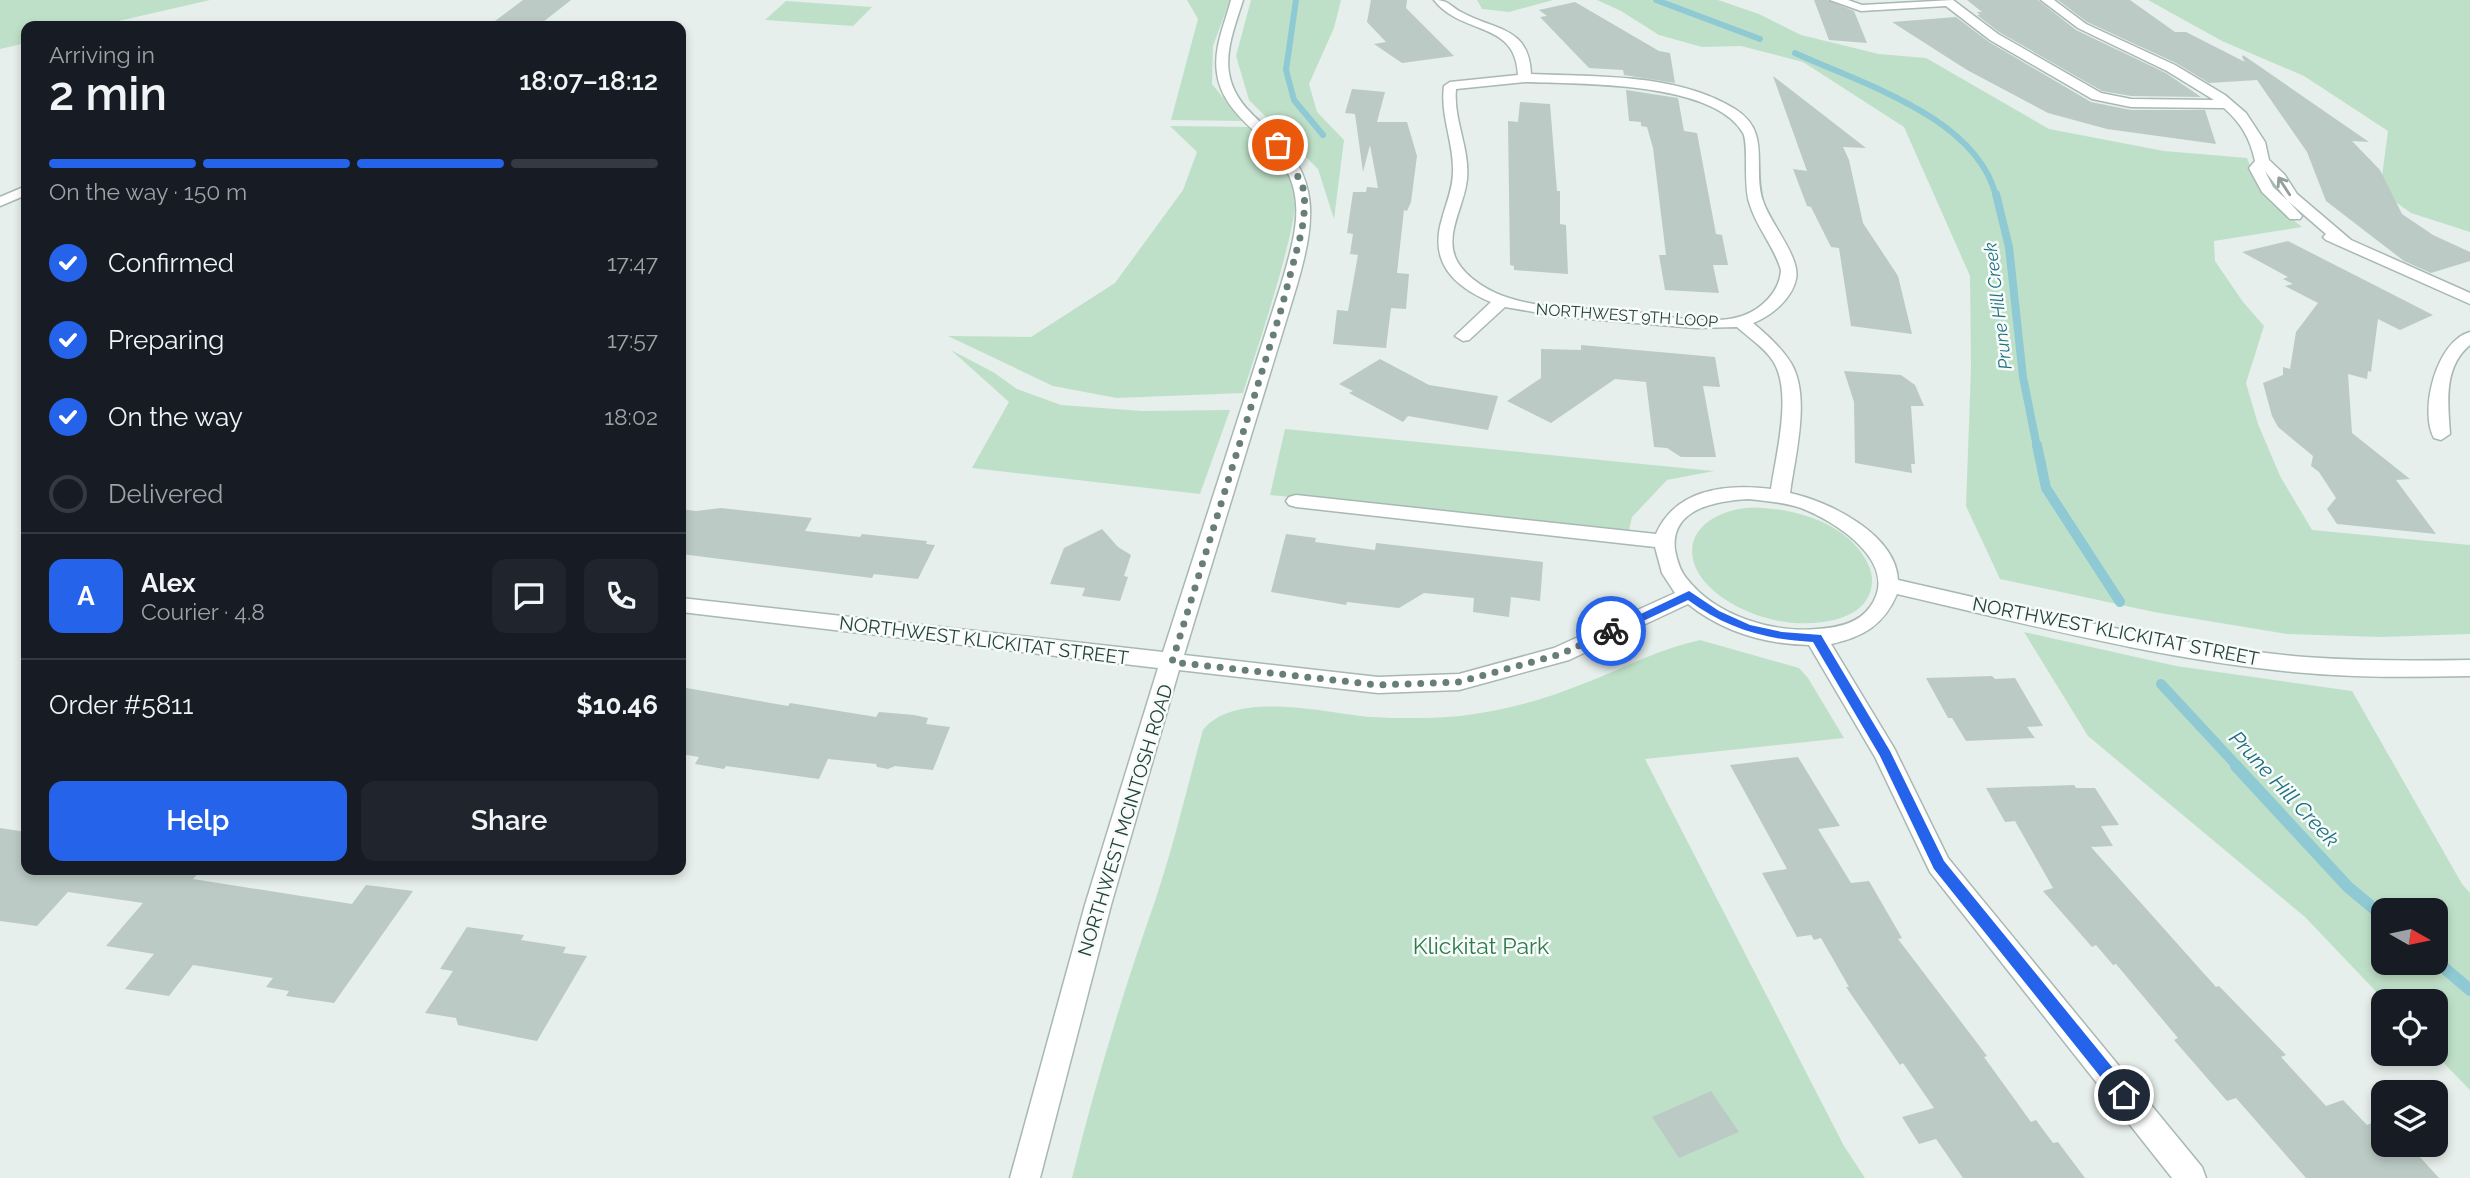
<!DOCTYPE html>
<meta charset="utf-8">
<style>
:root{--surface:#171b24;--page:#20242c;--text:#f1f3f6;--muted:#9ea1a6;--line:#363941;--accent:#2563eb}
body{margin:0;font-family:Raleway,sans-serif;background:var(--page);color:var(--text);height:100vh;display:flex;flex-direction:column;font-size:26px;white-space:nowrap}
*{box-sizing:border-box;margin:0}
p{font-size:23px;color:var(--muted)}
.icon{flex:none;width:38px;height:38px;fill:none;stroke:currentColor;stroke-width:2;stroke-linecap:round;stroke-linejoin:round}
.map{position:relative;flex:1;overflow:hidden}
.side{position:absolute;left:21px;top:21px;width:665px;height:854px;display:flex;flex-direction:column;background:var(--surface);border-radius:14px;box-shadow:0 4px 10px #0003}
.side>*{flex:none}
.needle{width:46px;rotate:99deg}
.controls{position:absolute;left:2371px;top:898px;display:grid;gap:14px}
.controls a{display:grid;place-items:center;width:77px;height:77px;border-radius:14px;background:var(--surface);box-shadow:0 4px 10px #0003;font-size:35px}
.pin{position:absolute;display:grid;place-items:center;width:60px;height:60px;color:#fff;margin:-30px;border:4px solid #fff;border-radius:50%;box-shadow:0 2px 7px #0007}
.courier{position:absolute;display:grid;place-items:center;width:70px;height:70px;margin:-35px;border:5px solid #2563eb;border-radius:50%;background:#fff;color:#222;box-shadow:0 2px 9px #0007}
.summary em{font-style:normal;font-weight:600}
.summary div{display:flex;flex-direction:column-reverse}
.summary{display:flex;align-items:center;justify-content:space-between;height:119px;padding:0 28px}
h1{font-size:46px;font-weight:600;line-height:52px}
.bar{display:grid;grid-template-columns:repeat(4,1fr);gap:10px 7px;align-content:center;height:84px;padding:0 28px}
.bar i{height:9px;border-radius:5px;background:var(--line)}
.bar .active{background:var(--accent)}
.bar p{grid-column:span 4}
.line{display:flex;align-items:center;gap:18px;padding:0 28px;border-top:2px solid var(--line)}
.line div{flex:1}
.round{display:grid;place-items:center;flex:none;width:74px;height:74px;border-radius:14px;background:var(--page)}
ol{padding:0 28px;list-style:none}
li{display:flex;align-items:center;gap:21px;height:77px}
li p{margin-inline-start:auto}
li .icon{padding:7px;border-radius:50%;background:var(--accent);color:#fff;stroke-width:4}
li:last-child{color:var(--muted)}
li i{width:38px;height:38px;border:4px solid var(--line);border-radius:50%}
.cta{display:flex;gap:14px;margin-top:auto;padding:14px 28px}
.cta a{flex:1;height:80px;border-radius:14px;background:var(--accent);color:#fff;font-size:28px;font-weight:600;line-height:80px;text-align:center}
.cta a+a{background:var(--page);color:var(--text)}
.map>svg:first-child{display:block}
.green{fill:#bfe0c8;fill-rule:evenodd}
.lines{fill:none;stroke-linecap:round;stroke-linejoin:round}
.stream-far3{stroke:#8ec9d4;stroke-width:6}
.stream-far2{stroke:#8ec9d4;stroke-width:8}
.stream-far1{stroke:#8ec9d4;stroke-width:10}
.stream{stroke:#8ec9d4;stroke-width:12}
.building{fill:#bbcac4}
.minor-casing{stroke:#a8b8b2;stroke-width:3}
.minor{fill:#fff;fill-rule:evenodd}
.oneway{stroke:#92a09c}
.route{fill:#2563eb}
.done{stroke:#687f78;stroke-width:7;stroke-dasharray:0 12.6}
.labels{text-anchor:middle;stroke-width:5;stroke-linejoin:round;paint-order:stroke}
.far-street-label{font-size:16px;fill:#24423a;stroke:#f7fbf9}
.far-water-label{font-size:18px;font-style:italic;fill:#1c6f80;stroke:#f7fbf9}
.street-label{font-size:19px;fill:#24423a;stroke:#f7fbf9}
.water-label{font-size:21px;font-style:italic;fill:#1c6f80;stroke:#f7fbf9}
.near-park-label{font-size:23px;fill:#2d7a4b;stroke:#f7fbf9}
</style>
<div class="map">
<svg width="2470" height="1178" viewBox="0 0 2470 1178">
<rect width="100%" height="100%" fill="#e6efeb"/>
<path class="green" d="M0 0H210L97 26H26V43L0 49Z
M1187 0H1230L1213 46 1212 84 1242 121 1171 120 1198 19Z
M1251 0H1341L1334 28 1309 84 1317 112 1344 140 1334 219 1318 169 1249 100 1236 56Z
M1477 0H1553L1509 12 1482 9Z
M1597 0H1718L1759 14 1801 35 1879 54 1926 58 2049 129 2164 151 2247 158C2259 190 2275 205 2302 227L2214 241 2215 261 2243 302 2264 326 2246 383 2258 424 2280 476 2312 530 2470 545V634L2381 637 2287 634 2154 612 2000 579 1966 506 1971 368 1970 276 1904 127 1803 62 1741 46 1702 47 1659 35 1621 11Z
M2148 0H2470V232L2411 213 2380 191 2388 131 2304 76 2222 41Z
M786 1 872 7 853 26 765 20Z
M1170 126 1251 127C1269 144 1287 164 1295 188 1303 215 1254 358 1243 393L1117 398 1053 386 948 336 1031 337 1115 283 1183 190 1197 152Z
M951 350 993 372 1017 389 1061 405 1142 411 1230 410 1200 494 972 468 1009 402Z
M1285 429 1714 471 1667 480 1632 517 1629 530 1270 495Z
M1745 508C1789 506 1849 521 1869 566 1874 578 1873 591 1865 602 1856 614 1839 620 1823 622 1790 627 1754 618 1726 600 1674 566 1683 517 1745 508Z
M2024 632 2176 666 2352 691 2462 884 2470 893V1090L2435 1054 2436 1001H2385L2305 917 2088 736ZM2384 910H2436V962H2384Z
M1700 640 1799 668 1808 678 1844 738 1645 759 1844 1146 1865 1178H1072C1095 1084 1123 992 1155 901 1174 845 1187 787 1203 730 1235 689 1325 713 1371 717 1385 718 1399 718 1414 718 1470 719 1528 706 1580 685 1620 670 1658 649 1700 640Z"/>
<g class="lines">
<path class="stream-far3" d="M1296 0 1286 70 1294 100 1323 135
M1656 0 1760 39
M1795 53C1862 84 1976 117 1996 196"/>
<path class="stream-far2" d="M1996 194 2009 247 2023 377 2037 447"/>
<path class="stream-far1" d="M2037 445 2046 488 2120 602
M2161 684 2238 767"/>
<path class="stream" d="M2236 766 2348 887 2384 917
M2436 961 2470 990"/>
</g>
<path class="building" d="M523 0H571L538 26 491 24Z
M1371 0H1407L1406 8 1454 56 1402 63 1374 44 1386 42 1367 22Z
M1814 0H1827L1854 11 1867 43 1829 40Z
M1967 0H2038L2076 30 2166 73 2201 97 2131 96 2102 91 1999 32 1977 15H1980L1977 12H1982Z
M2058 0H2130L2175 32H2186L2245 62 2242 57 2243 55 2369 142 2352 141 2380 170 2402 214 2433 235 2470 252V261L2431 273 2404 261 2326 201 2307 152 2257 80 2209 83 2176 63 2087 22Z
M1575 2 1659 51 1670 53 1675 83 1624 75 1623 70 1589 68 1540 17 1547 16 1539 10Z
M1956 17 1989 42 2091 102 2131 110H2205L2216 144 2107 129 2048 113 1967 70 1892 22Z
M1773 76 1866 148 1843 147 1849 160 1863 223 1898 276 1912 334 1851 326 1839 248 1831 247 1811 207 1807 206 1793 169 1807 171Z
M1352 89 1385 92 1377 122H1407L1417 156 1411 202 1407 211 1404 210 1397 273 1409 274 1406 309 1391 308 1386 348 1333 344 1337 310 1348 311 1358 255 1350 254 1353 234 1347 233 1353 192H1366L1367 187 1378 188 1370 145 1363 172 1355 114 1345 113Z
M1626 90 1678 98 1684 131 1697 133 1716 234 1722 235 1728 265H1713L1719 293 1665 290 1659 255H1666L1653 148 1647 127 1641 126V122L1629 121Z
M1520 102 1550 104 1557 191H1560V224L1566 225 1568 274 1514 270V266L1510 265 1508 121 1518 122Z
M2288 241 2433 315 2400 330 2378 319 2371 372 2368 371 2367 379 2348 374 2352 433 2410 479 2396 480 2436 534 2337 524 2327 509 2336 498 2319 472 2311 466 2313 456 2278 427 2272 416 2263 383 2283 375V367L2290 369 2296 332 2318 303 2285 286 2293 284 2283 279 2288 277 2242 252Z
M1581 345 1715 357 1720 387 1703 386 1716 457H1681L1667 448 1654 447 1646 382 1615 379 1551 423 1507 401 1541 378V349L1581 350Z
M1380 359 1429 385 1498 396 1488 430 1408 416 1403 422 1349 393 1353 391 1339 384Z
M1844 371 1901 375 1915 385 1924 406H1911L1915 464H1911L1912 473 1855 463 1854 402Z
M721 508 812 518 805 531 860 537 862 534 927 541 926 544 935 545 918 579 874 574 872 578 681 554V509L696 511Z
M1102 529 1118 547 1131 555 1124 576 1128 577 1120 601 1082 596 1085 588 1050 584 1064 548Z
M1286 534 1316 538 1315 542 1375 550 1376 543 1543 562 1540 601 1511 597 1509 617 1473 612 1474 598 1424 593 1399 608 1347 602 1346 605 1271 592Z
M1992 676 1995 679 2015 678 2043 726 2027 727 2035 738 1966 741 1952 718H1948L1926 678Z
M681 687 788 706 790 703 876 717 879 712 914 715 928 718 926 724 950 727 933 770 895 766 888 769 877 767 876 764 828 759 819 779 726 766 724 769 695 764 699 757 681 754Z
M1798 757 1840 826 1818 829 1851 883 1869 881 1902 938 1898 939 1987 1056 1984 1057 2031 1122 2036 1120 2053 1143 2058 1142 2085 1178H1963L1936 1139 1919 1144 1902 1117 1934 1108 1903 1063 1900 1065 1846 987H1849L1821 938 1814 940 1811 935 1797 937 1762 873 1787 869 1730 765Z
M2074 785 2076 788H2095L2119 825 2101 826 2113 846 2091 847 2216 987 2219 986 2286 1055 2281 1057 2326 1106 2343 1100 2367 1125 2372 1123 2384 1136V1144H2408L2439 1178H2306L2236 1098 2227 1101 2174 1040 2178 1038 2116 964 2113 965 2096 945 2092 947 2043 891 2053 888 2015 821 2005 822 1986 788Z
M0 828 26 832V870H201L193 879 352 904 366 885 413 891 334 1003 286 996 289 991 266 987 273 978 193 965 169 996 125 989 154 954 106 946 143 903 68 892 37 926 0 921Z
M467 927 524 935 521 940 566 947 563 953 587 956 537 1041 458 1025 456 1018 425 1013 453 971 440 969Z
M1711 1091 1739 1132 1679 1158 1652 1117Z"/>
<g class="lines">
<defs>
<path id="minor" d="M1231 0H1243C1236 23 1225 49 1229 73 1233 98 1250 113 1268 129 1322 176 1315 222 1297 285L1184 655 1378 677 1459 674 1554 648 1675 593 1662 573 1655 547 1296 507 1289 505 1286 501 1289 497 1296 495 1656 534C1676 488 1728 484 1771 489 1776 454 1793 392 1773 361 1764 347 1749 338 1737 327L1696 328 1563 317 1505 307 1469 340 1463 341 1455 336 1491 302C1453 286 1429 262 1442 219 1446 204 1453 188 1453 172 1454 142 1440 116 1444 86L1450 82 1518 75C1516 20 1462 36 1434 0 1450 0 1450 7 1463 13 1497 31 1529 27 1531 74 1597 77 1677 73 1735 109 1772 132 1752 167 1763 201 1770 223 1801 258 1796 279 1792 299 1771 316 1753 323 1767 335 1781 347 1791 363 1811 396 1795 456 1790 493 1828 501 1896 534 1898 580 2032 610 2168 645 2305 657 2360 661 2415 661 2470 660V676C2415 677 2360 678 2305 673 2167 661 2031 625 1897 594 1884 625 1863 637 1831 644L1894 748 1948 858 2202 1167 2206 1178H2172L1930 872 1875 757 1809 645C1765 644 1723 632 1688 604L1569 660 1459 690 1378 693 1179 670 1111 905 1040 1178H1010L1085 905 1158 668 681 612V598L1163 652 1281 285C1301 218 1310 180 1253 130 1236 114 1220 97 1217 73 1213 49 1225 23 1231 0ZM1525 82C1578 84 1714 81 1743 133 1749 144 1743 182 1749 202 1756 227 1774 246 1781 270 1780 291 1762 309 1742 316 1711 327 1658 314 1625 311 1586 308 1546 310 1509 298 1490 292 1467 279 1457 261 1443 235 1465 205 1467 179 1470 148 1453 120 1456 89ZM1748 499C1765 501 1784 502 1801 508 1835 521 1902 563 1870 607 1858 624 1836 628 1817 629 1772 633 1716 616 1687 579 1680 571 1677 560 1675 550 1670 508 1717 501 1748 499Z
M1830 0H1848L1862 5 1953 0 1998 34 2101 93 2131 99 2214 100 2167 71 2078 28 2041 0H2054L2086 24 2175 65 2225 95 2246 113 2265 142 2269 160 2284 174 2297 194 2351 240 2470 293V304L2326 240 2323 237 2326 234 2288 201 2302 216 2300 219H2290L2262 192 2249 168 2255 161C2250 138 2241 123 2224 108L2131 107 2092 99 1990 40 1946 6 1861 11ZM2265 171 2287 200 2273 187Z
M26 186V195L0 206V197Z
M2470 332V345C2443 367 2448 403 2450 434L2441 440 2434 438C2419 411 2436 341 2470 332Z"/>
</defs>
<use href="#minor" class="minor-casing"/>
<use href="#minor" class="minor"/>
</g>
<defs><path id="oneway-shaft" d="M-6 0H5M1.5-3L5.5 0L1.5 3" fill="none" stroke-width="1.6" stroke-linecap="round" stroke-linejoin="round" transform="scale(1.75)"/></defs>
<use class="oneway" href="#oneway-shaft" transform="translate(2284 186) rotate(-123)"/>
<path class="route" d="M1689 591 1719 611 1750 625 1782 632 1821 635 1890 751 1944 861 2130 1089 2132 1095 2130 1100 2124 1102 2119 1100 1934 869 1880 756 1813 642C1766 640 1726 628 1688 600L1615 634 1611 635 1605 631Z"/>
<g class="lines">
<path class="done" d="M1278 145 1289 157 1303 188 1305 205 1302 230 1281 310 1172 662 1378 685 1459 682 1561 654 1611 631"/>
</g>
<g class="labels">
<g class="far-street-label">
<text transform="translate(1627 315) rotate(4)" y="6">NORTHWEST 9TH LOOP</text>
</g>
<g class="far-water-label">
<text transform="translate(1998 306) rotate(-97)" y="6">Prune Hill Creek</text>
</g>
<g class="street-label">
<text transform="translate(2116 631) rotate(11)" y="7">NORTHWEST KLICKITAT STREET</text>
<text transform="translate(984 640) rotate(7)" y="7">NORTHWEST KLICKITAT STREET</text>
<text transform="translate(1125 820) rotate(-73)" y="7">NORTHWEST MCINTOSH ROAD</text>
</g>
<g class="water-label">
<text transform="translate(2284 789) rotate(47)" y="7">Prune Hill Creek</text>
</g>
<g class="near-park-label">
<text x="1481" y="954">Klickitat Park</text>
</g>
</g>
</svg>
<div class="controls">
<a><svg class="needle" viewBox="-14 -14 28 28"><path d="M0-13l5 13h-10z" fill="#e53935"/><path d="M0 13l5-13h-10z" fill="#9ea1a6"/></svg></a>
<a><svg class="icon" aria-label="locate" viewBox="0 0 24 24"><circle cx="12" cy="12" r="6"/><path d="M12 2v4M12 18v4M2 12h4M18 12h4"/></svg></a>
<a><svg class="icon" aria-label="layers" viewBox="0 0 24 24"><path d="M12 4l9 5-9 5-9-5zM3 14l9 5 9-5"/></svg></a>
</div>
<div class="pin" style="left:1278px;top:145px;background:#ea580c"><svg class="icon" aria-label="bag" viewBox="0 0 24 24"><path d="M5 8h14l-1 12H6zM9 8a3 3 0 0 1 6 0"/></svg></div>
<div class="pin" style="left:2124px;top:1095px;background:#1f2937"><svg class="icon" aria-label="home" viewBox="0 0 24 24"><path d="M3 11l9-7 9 7M6 9v11h12V9"/></svg></div>
<div class="courier" style="left:1611px;top:631px"><svg class="icon" aria-label="bike" viewBox="0 0 24 24"><circle cx="6" cy="16" r="4"/><circle cx="18" cy="16" r="4"/><path d="M6 16l4-8h5l3 8M10 8l3 8H6M13 5h3"/></svg></div>
<section class="side">
<div class="summary"><div><h1>2 min</h1><p>Arriving in</p></div><em>18:07–18:12</em></div>
<div class="bar"><i class="active"></i><i class="active"></i><i class="active"></i><i></i><p>On the way · 150 m</p></div>
<ol>
<li><svg class="icon" aria-label="check" viewBox="0 0 24 24"><path d="M5 12l5 5 9-10"/></svg>Confirmed<p>17:47</p></li>
<li><svg class="icon" aria-label="check" viewBox="0 0 24 24"><path d="M5 12l5 5 9-10"/></svg>Preparing<p>17:57</p></li>
<li><svg class="icon" aria-label="check" viewBox="0 0 24 24"><path d="M5 12l5 5 9-10"/></svg>On the way<p>18:02</p></li>
<li><i></i>Delivered</li>
</ol>
<div class="line" style="height:126px"><b class="round" style="background:var(--accent);color:#fff">A</b><div><b>Alex</b><p>Courier · 4.8</p></div><a class="round"><svg class="icon" aria-label="chat" viewBox="0 0 24 24"><path d="M4 5h16v11H9l-5 4z"/></svg></a><a class="round"><svg class="icon" aria-label="phone" viewBox="0 0 24 24"><path d="M5 4h4l2 5-3 2q2 4 5 5l2-3 5 2v4C11 20 4 13 5 4z"/></svg></a></div>
<div class="line" style="height:91px"><div>Order #5811</div><b>$10.46</b></div>
<div class="cta"><a>Help</a><a>Share</a></div>
</section>
</div>
